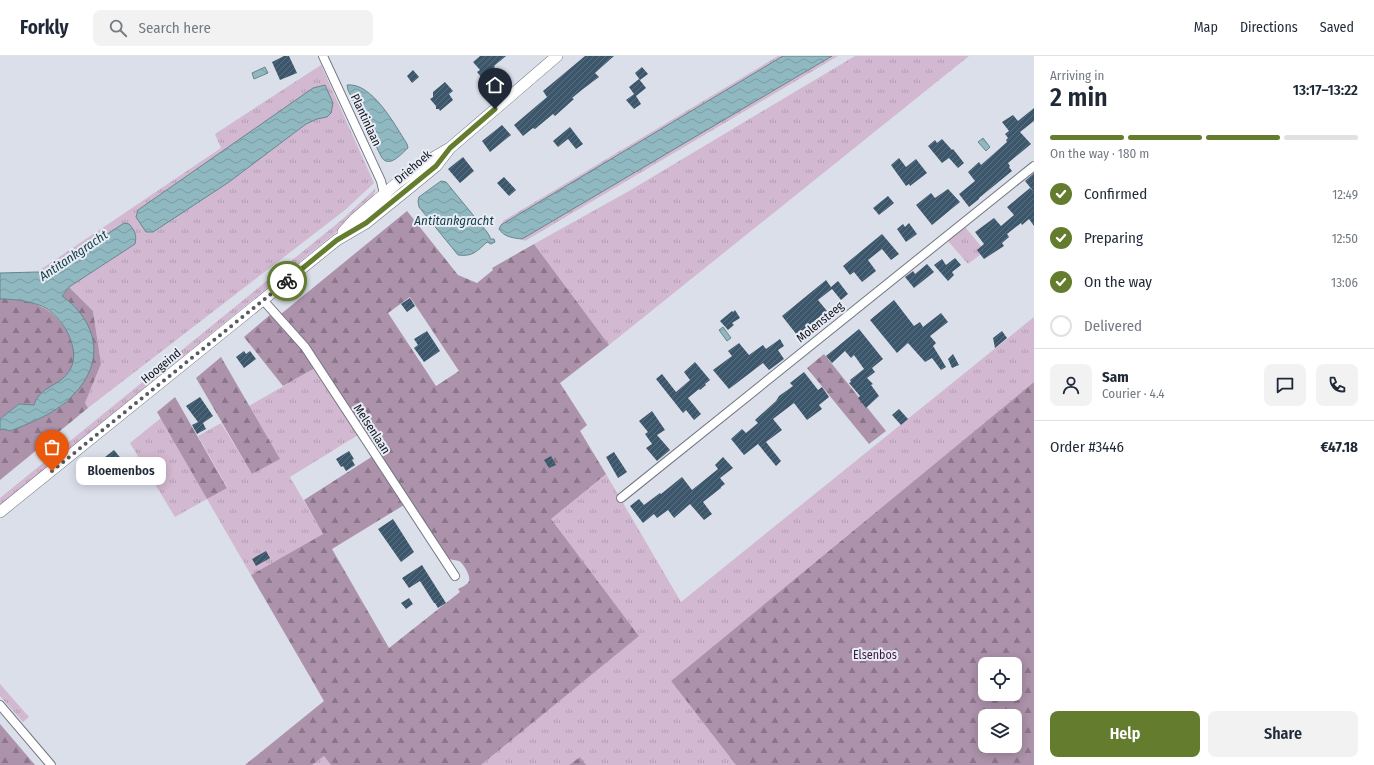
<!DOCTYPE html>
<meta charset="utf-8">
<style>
:root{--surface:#fff;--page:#f2f2f3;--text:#1f2937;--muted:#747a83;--line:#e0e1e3;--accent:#647c2e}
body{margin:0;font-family:"Fira Sans Condensed",sans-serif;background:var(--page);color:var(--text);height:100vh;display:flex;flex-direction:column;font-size:15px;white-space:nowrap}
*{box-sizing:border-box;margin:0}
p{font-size:13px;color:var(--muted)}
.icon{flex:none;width:22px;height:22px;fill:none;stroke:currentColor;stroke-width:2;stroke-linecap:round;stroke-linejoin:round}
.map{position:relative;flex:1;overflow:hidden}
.panel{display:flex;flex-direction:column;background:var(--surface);width:340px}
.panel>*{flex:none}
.controls{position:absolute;left:978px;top:601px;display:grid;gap:8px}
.controls a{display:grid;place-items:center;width:44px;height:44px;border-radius:8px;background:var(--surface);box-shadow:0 2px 10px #0003;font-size:20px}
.pin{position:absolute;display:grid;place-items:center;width:34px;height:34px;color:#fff;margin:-41px -17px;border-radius:50% 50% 50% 0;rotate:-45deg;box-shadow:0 0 4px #0007}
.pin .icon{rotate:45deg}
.courier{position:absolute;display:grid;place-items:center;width:40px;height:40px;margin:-20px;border:3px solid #647c2e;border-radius:50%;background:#fff;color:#222;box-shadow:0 1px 5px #0007}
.bubble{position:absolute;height:28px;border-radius:8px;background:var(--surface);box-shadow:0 2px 10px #0003;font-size:13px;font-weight:600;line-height:28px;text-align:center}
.summary em{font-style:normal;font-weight:600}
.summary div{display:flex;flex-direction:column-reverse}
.summary{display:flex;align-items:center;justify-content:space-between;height:68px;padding:0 16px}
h1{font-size:26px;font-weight:600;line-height:30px}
.bar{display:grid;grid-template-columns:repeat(4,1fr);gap:6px 4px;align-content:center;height:48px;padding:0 16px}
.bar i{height:5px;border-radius:3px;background:var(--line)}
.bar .current{background:var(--accent)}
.bar p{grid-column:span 4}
.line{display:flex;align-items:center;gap:10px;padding:0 16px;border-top:1px solid var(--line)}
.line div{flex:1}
.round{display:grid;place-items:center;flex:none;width:42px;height:42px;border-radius:8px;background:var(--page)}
ol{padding:0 16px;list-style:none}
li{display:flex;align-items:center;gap:12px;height:44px}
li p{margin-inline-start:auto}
li .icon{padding:4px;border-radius:50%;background:var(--accent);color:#fff;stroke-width:4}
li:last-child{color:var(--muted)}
li i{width:22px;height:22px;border:2px solid var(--line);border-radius:50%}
.button{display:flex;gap:8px;margin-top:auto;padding:8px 16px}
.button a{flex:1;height:46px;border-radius:8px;background:var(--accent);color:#fff;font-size:16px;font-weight:600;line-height:46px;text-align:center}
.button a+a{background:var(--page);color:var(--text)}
header{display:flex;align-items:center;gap:24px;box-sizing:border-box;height:56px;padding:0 20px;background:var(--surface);border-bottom:1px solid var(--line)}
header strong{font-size:19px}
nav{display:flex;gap:22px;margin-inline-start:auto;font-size:14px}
.search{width:280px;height:36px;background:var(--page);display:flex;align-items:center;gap:10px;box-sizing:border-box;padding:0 14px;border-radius:8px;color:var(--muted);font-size:15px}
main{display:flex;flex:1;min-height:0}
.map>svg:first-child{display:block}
.grass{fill:url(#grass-tufts)}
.forest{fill:url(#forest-firs);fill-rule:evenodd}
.water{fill:url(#water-waves);stroke:#6a868d}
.building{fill:url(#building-hatch)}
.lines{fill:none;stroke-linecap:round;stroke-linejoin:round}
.street-casing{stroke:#737781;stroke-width:10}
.secondary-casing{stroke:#737781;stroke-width:12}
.street{stroke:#fff;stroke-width:8}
.secondary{stroke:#fff;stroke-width:11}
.done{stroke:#585a61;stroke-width:4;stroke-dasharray:0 7.2}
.route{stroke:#647c2e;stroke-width:5}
.labels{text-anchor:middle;stroke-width:4;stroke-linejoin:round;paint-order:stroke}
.street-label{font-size:12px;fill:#121317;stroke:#e8ecf7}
.park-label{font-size:12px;fill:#3e1b3e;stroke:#e8ecf7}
.water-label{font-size:13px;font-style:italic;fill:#153c43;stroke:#e8ecf7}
</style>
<header>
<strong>Forkly</strong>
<div class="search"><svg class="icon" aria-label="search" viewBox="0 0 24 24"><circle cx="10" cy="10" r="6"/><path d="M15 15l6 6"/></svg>Search here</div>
<nav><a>Map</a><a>Directions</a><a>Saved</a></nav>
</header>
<main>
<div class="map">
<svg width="1034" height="709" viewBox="0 0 1034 709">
<defs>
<pattern id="grass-tufts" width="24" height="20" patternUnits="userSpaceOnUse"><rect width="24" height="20" fill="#d2b8d0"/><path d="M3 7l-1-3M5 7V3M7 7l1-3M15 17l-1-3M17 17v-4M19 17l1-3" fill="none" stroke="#b39db2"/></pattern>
<pattern id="forest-firs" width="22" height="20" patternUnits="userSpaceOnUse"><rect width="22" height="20" fill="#ac92aa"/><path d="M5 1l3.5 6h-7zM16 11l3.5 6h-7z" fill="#8b7689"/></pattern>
<pattern id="water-waves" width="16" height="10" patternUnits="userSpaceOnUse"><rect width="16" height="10" fill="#8fb8c0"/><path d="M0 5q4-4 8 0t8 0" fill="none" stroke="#7a9da4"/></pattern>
<pattern id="building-hatch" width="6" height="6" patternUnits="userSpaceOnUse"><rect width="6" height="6" fill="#3c576b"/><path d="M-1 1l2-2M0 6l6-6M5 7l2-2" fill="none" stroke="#5b6f7e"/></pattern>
</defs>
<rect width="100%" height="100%" fill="#dbdfea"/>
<path class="grass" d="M778 0H789L501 169 503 165Z
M827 0H838L525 185 522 183 523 180Z
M855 0H969L609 289 534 188 629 135Z
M321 9 374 127 345 154 88 352 85 347 101 308 93 255 69 231 135 188 124 167 46 220 37 216 221 92 215 78Z
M376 132 372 143 341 172 0 449V442L344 162Z
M965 171 985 195 968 208 948 185Z
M1034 261V326L671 625 736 709H586L580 701 569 709H481L639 580 550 462 606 418 681 546Z
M315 312 358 379 290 421 323 478 251 519 207 443 175 461 130 387 161 362 207 443 227 431 198 380 221 367 252 418 279 403 249 350Z
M0 628 29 661 23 666 0 640Z
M324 700 331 709H312Z"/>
<path class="forest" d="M407 155 458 219 477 227 493 214 492 212 534 188 609 289 560 327 587 369 580 375 606 418 551 463 639 580 481 709H331L324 700 312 709H245L324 645 251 519 323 478 304 444 373 400 404 449 332 493 389 592 460 536 458 533C462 531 467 529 469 525 471 520 463 507 459 505 456 504 452 504 449 503L305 285 281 258ZM410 241 459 315 436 330 388 257Z
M69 231 93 255 101 308 85 347 88 352 0 424V374L3 373 10 375 39 363 63 349 85 265 75 251 62 240Z
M0 243C15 243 29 244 42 251 62 260 81 291 71 312 66 323 43 340 34 349L19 348 0 363Z
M271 258 299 288 315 312 283 330 244 281Z
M824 298 886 375 869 388 807 312Z
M221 301 280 403 252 418 196 322Z
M1034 326V709H736L671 625ZM985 608H1015V638H985ZM985 660H1015V690H985Z
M175 341 227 432 207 443 157 356Z
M0 668 35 709H0Z
M580 701 586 709H569Z"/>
<path class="water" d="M783 0H832L522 183C513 182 504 181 499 173L501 169Z
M265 11 268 17 254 23 252 17Z
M325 29 333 47 331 57 327 61 317 63 306 68 229 126 153 176H146L136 161 138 154 313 32Z
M347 29C372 26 395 69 407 88L408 92C401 98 390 112 382 102L348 34Z
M983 82 990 91 986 95 978 86Z
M441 125 446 126 487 176 490 181V183H494L495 186 491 188 487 186C477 195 473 201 458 199L419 151 418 145 419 141Z
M124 167 129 168C135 175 137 179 135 188L69 231 62 240C98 266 106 306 73 339 70 342 66 347 62 349 46 361 28 368 10 375L3 373 0 374V363L19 348 34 349C35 346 36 343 38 341 45 330 62 328 70 314 82 293 62 259 42 250 28 245 15 243 0 243V217L37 216 46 219Z
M723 271 731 282 727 285 719 274Z"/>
<path class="building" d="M284 0H289L297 17 280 24 272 6Z
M480 0H506L494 10 495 11 482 22 477 16 480 14 473 6Z
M585 0H614L595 17 599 21 583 33 572 42 574 43 555 60 553 58 535 73 533 72 523 80 514 69 547 41 543 35Z
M642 11 648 18 640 24 635 17Z
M413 14 419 21 412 27 407 20Z
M639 23 646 32 636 40 641 48 634 53 626 44 634 38 629 31Z
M445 26 453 35 449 38 453 44 440 55 439 53H436V50L430 43 433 41V36Z
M1034 52V65L1020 76 1031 88 1008 107 1010 110 1009 111 1012 115 979 142V143L969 151 959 138 975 125 968 116 979 106 981 109 1007 86 1006 84 1008 82 1005 78 1009 75 1002 66 1013 59 1018 65Z
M502 69 511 79 490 96 482 85Z
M570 71 583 88 576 93 568 83 558 91 553 85Z
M942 83 952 94 953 93 964 107 958 112 949 102 942 107 928 90 935 84 937 87Z
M463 101 474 115 460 127 448 113Z
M899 102 906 111 916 103 927 117 910 130 909 128 906 130 891 109Z
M1034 117V136L1025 125Z
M504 121 516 134 509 140 497 127Z
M1030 132 1034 136V170L1029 163 1022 169 1021 167 1007 178 1009 181 1002 187 1004 190 984 203 977 194 984 188 975 176 994 162 1001 170 1014 159 1007 151Z
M948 133 960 146 932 169 916 149 931 137 935 142Z
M888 140 894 147 879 159 873 152Z
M909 167 917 178 906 186 897 173 903 168 905 171Z
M882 178 899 198 891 204 882 193 868 204 876 215 862 226 854 216 850 219 843 210Z
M955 202 961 209 952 216 954 219 948 225 934 209 942 203 946 209Z
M927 208 934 216 914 232 905 221 913 215 915 218Z
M826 224 831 231 838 225 848 238 841 244 832 233 818 244 827 255 797 279 782 260Z
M410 242 415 250 407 256 401 248Z
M894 244 914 270 920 266 923 271 941 257 948 266 930 280 936 287 933 290 946 311 941 314 932 302 925 306 908 287 897 297 870 264Z
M735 254 740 262 732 267 734 269 728 274 720 265 732 255 733 256Z
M859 273 883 303 872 312 875 316 867 322 873 328 871 329 879 340 866 352 858 342 860 340 849 327 851 326 850 324 864 313 854 299 851 302 845 295 832 307 826 300Z
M427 275 440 295 424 306 414 292 418 289 414 283Z
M1002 275 1007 282 995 292 993 282Z
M780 283 784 290 778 294 784 303 769 314 763 307 729 333 713 314 732 300 728 295 739 287 749 299 763 289 766 293Z
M244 295 246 298 250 295 256 303 244 312 236 301Z
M953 298 959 309 952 312 948 303Z
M695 306 710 324 705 328 706 329 700 334 699 333 688 342 701 358 694 364 686 354 683 357 656 323 662 318 676 336 690 324 684 316Z
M804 316 818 334 822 331 829 341 819 349 822 353 807 364 794 347 773 363 782 374 766 386 781 405 776 410 758 388 744 399 731 383 742 373 746 377 758 367 755 364 776 345 779 340 793 330 790 327Z
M200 341 213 360 203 367 206 373 197 378 192 369 198 366 186 350Z
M899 353 908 363 901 369 892 359Z
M652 355 665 374 657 379 670 394 657 405 646 392 652 388 645 378 648 376 639 365Z
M114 394 123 405 118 409 120 412 111 420 100 405Z
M349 395 354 403 352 404 355 409 346 415 343 410 341 411 336 403Z
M614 396 627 416 618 422 606 401Z
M551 400 556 409 549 412 544 404Z
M723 401 733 412 720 422 725 428 721 431V432L703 446 712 458 704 464 690 448 674 462 668 454 657 462 654 458 643 467 630 450 639 443 644 449 660 437 661 438 682 421 692 434 718 413 715 409Z
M393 463 414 496 401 506 378 473Z
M266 495 270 502 256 510 252 503Z
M422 509 446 547 438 552 435 547H434L420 525 409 532 402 522Z
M409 542 413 548 406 553 401 547Z"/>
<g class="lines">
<defs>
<path id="street" d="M323 0 381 125 384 138 387 141
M263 244 305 291 455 520
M621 442 1034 110
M0 649 51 709"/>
<path id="secondary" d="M343 176 354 164 397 127 421 109 450 92 557 0
M0 456 337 184 366 167 413 129 436 110 450 92"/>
</defs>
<use href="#street" class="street-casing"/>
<use href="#secondary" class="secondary-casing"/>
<use href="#street" class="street"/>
<use href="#secondary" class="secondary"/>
</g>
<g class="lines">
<path class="done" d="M52 415 287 225"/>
<path class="route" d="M287 225 337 184 366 167 436 110 450 92 495 53"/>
</g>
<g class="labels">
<g class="street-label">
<text transform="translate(366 64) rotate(65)" y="4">Plantinlaan</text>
<text transform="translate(413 111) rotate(-41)" y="4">Driehoek</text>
<text transform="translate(820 266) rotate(-39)" y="4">Molensteeg</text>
<text transform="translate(161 310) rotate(-39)" y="4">Hoogeind</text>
<text transform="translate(372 373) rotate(57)" y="4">Melsenlaan</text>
</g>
<g class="park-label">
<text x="875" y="603">Elsenbos</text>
</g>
<g class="water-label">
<text x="454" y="169">Antitankgracht</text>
<text transform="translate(73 199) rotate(-34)" y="5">Antitankgracht</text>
</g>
</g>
</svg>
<div class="controls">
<a><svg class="icon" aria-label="locate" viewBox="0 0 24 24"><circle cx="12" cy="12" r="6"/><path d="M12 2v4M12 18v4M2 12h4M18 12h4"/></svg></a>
<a><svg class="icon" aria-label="layers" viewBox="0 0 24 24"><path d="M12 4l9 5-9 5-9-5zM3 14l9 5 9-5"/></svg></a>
</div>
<div class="pin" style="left:52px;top:415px;background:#ea580c"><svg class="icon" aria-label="bag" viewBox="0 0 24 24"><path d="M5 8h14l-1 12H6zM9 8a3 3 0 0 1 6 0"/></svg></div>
<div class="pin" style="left:495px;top:53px;background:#1f2937"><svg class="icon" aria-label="home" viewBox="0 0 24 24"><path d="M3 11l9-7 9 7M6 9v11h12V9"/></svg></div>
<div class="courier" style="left:287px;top:225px"><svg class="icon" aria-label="bike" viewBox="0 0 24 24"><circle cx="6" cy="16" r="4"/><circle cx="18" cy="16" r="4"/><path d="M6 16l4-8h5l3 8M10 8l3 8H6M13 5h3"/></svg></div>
<div class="bubble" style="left:76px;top:401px;width:90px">Bloemenbos</div>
</div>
<section class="panel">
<div class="summary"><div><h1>2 min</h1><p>Arriving in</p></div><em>13:17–13:22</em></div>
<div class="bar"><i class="current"></i><i class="current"></i><i class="current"></i><i></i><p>On the way · 180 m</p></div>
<ol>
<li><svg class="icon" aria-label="check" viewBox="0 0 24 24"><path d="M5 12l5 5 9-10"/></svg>Confirmed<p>12:49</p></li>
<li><svg class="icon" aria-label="check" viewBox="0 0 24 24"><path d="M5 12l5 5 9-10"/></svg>Preparing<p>12:50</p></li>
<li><svg class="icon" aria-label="check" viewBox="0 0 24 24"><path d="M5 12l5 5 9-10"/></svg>On the way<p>13:06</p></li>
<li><i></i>Delivered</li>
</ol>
<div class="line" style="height:72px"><a class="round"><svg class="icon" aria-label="person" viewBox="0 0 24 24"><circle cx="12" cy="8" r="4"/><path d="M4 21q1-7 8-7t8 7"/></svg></a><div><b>Sam</b><p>Courier · 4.4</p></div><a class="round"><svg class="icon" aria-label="chat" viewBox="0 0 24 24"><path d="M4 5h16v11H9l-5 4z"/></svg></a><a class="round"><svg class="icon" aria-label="phone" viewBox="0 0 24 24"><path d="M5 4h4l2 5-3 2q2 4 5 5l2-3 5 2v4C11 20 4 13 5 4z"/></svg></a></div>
<div class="line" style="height:52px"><div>Order #3446</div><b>€47.18</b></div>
<div class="button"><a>Help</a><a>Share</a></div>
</section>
</main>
